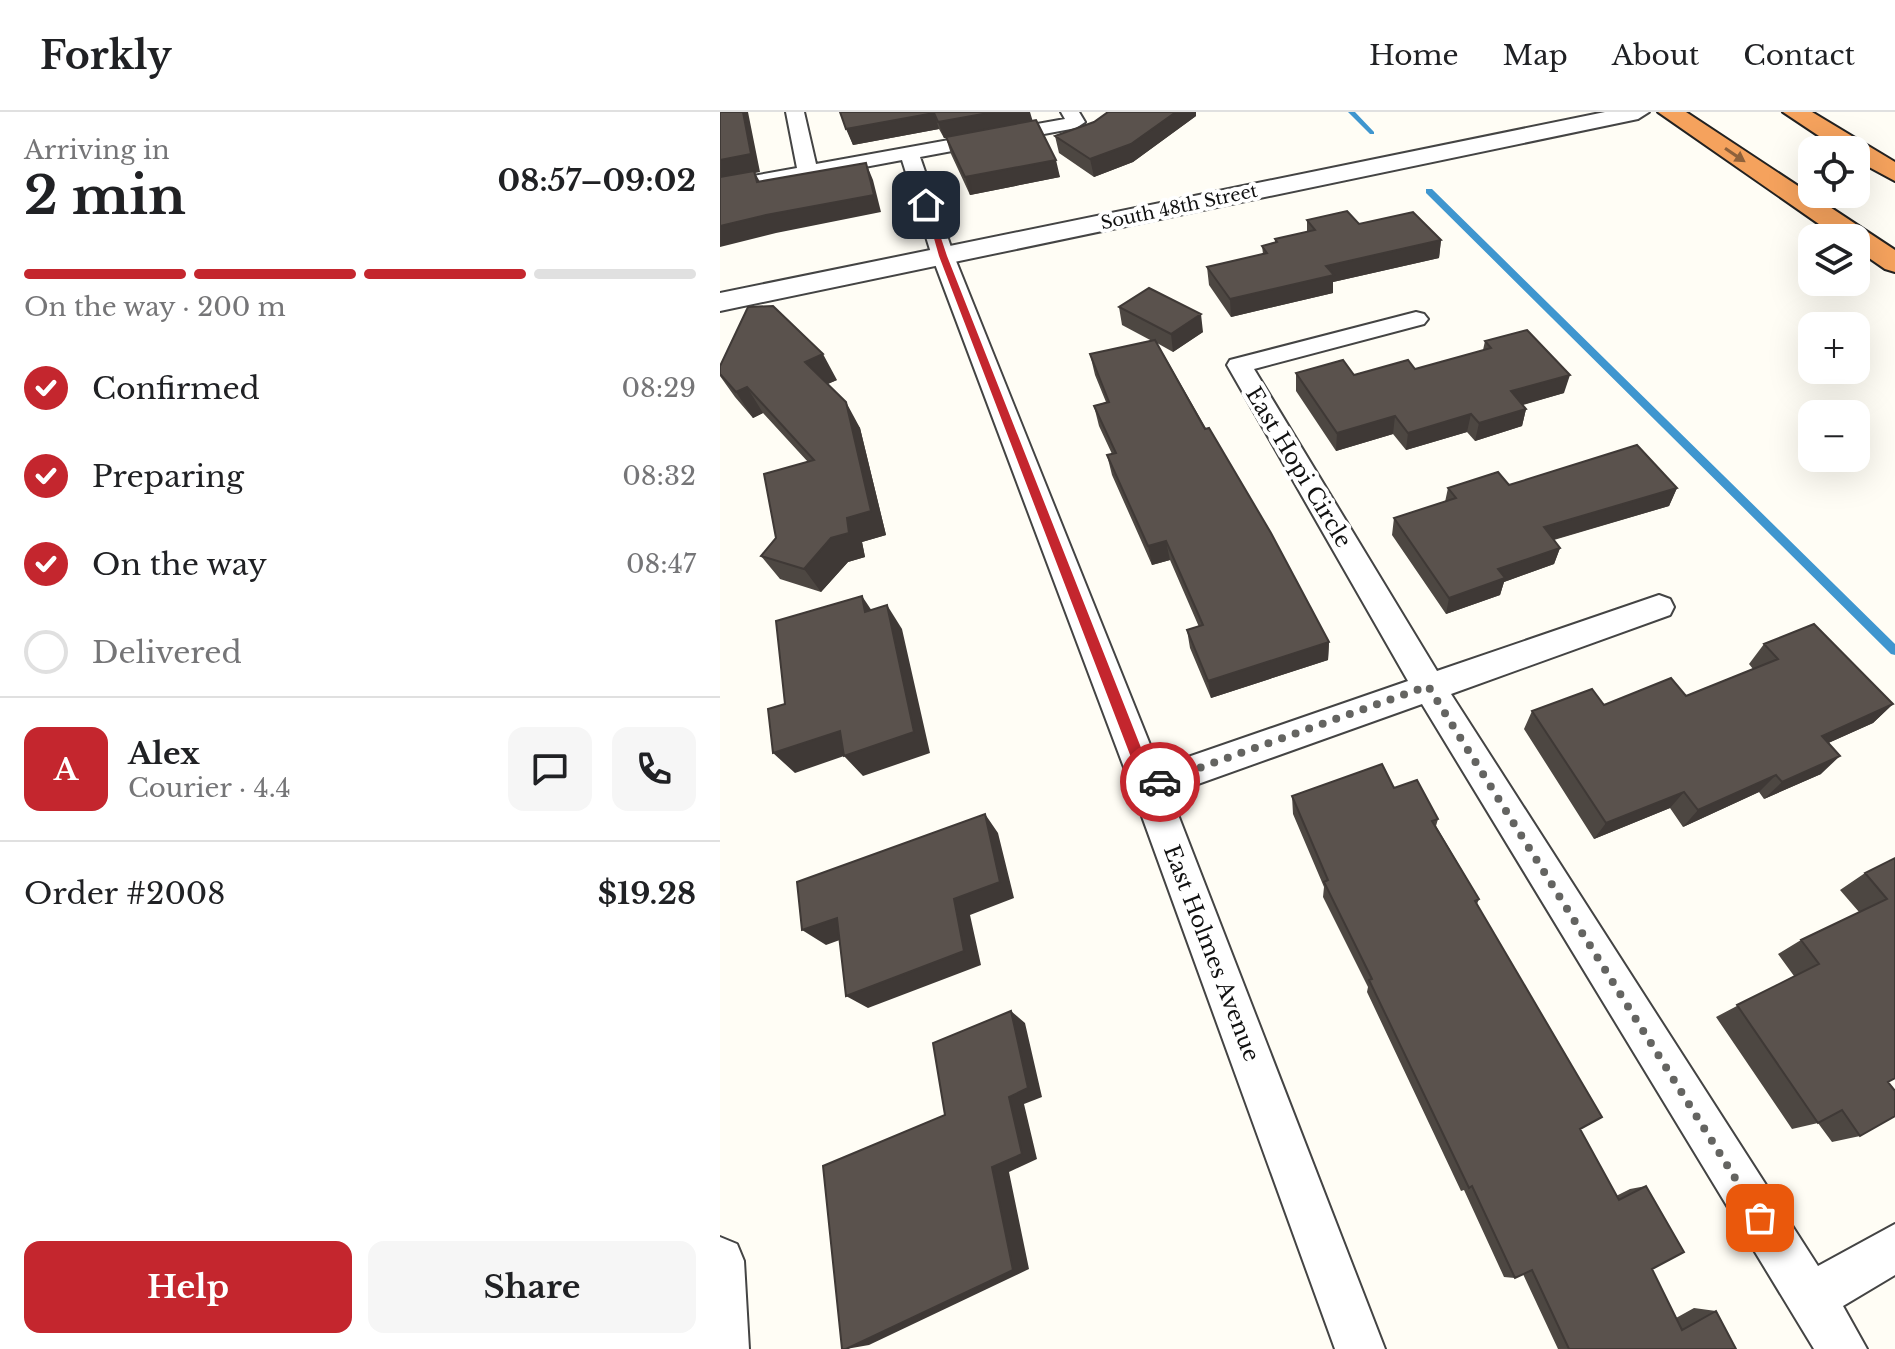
<!DOCTYPE html>
<meta charset="utf-8">
<style>
:root{--surface:#fff;--page:#f6f6f6;--text:#202124;--muted:#757577;--line:#e0e0e0;--accent:#c4262e}
body{margin:0;font-family:"Libre Baskerville",serif;background:var(--page);color:var(--text);height:100vh;display:flex;flex-direction:column;font-size:30px;white-space:nowrap}
*{box-sizing:border-box;margin:0}
p{font-size:26px;color:var(--muted)}
.icon{flex:none;width:44px;height:44px;fill:none;stroke:currentColor;stroke-width:2;stroke-linecap:round;stroke-linejoin:round}
.map{position:relative;flex:1;overflow:hidden}
.details{display:flex;flex-direction:column;background:var(--surface);width:720px}
.details>*{flex:none}
.controls{position:absolute;left:1078px;top:24px;display:grid;gap:16px}
.controls a{display:grid;place-items:center;width:72px;height:72px;border-radius:16px;background:var(--surface);box-shadow:0 8px 32px #0002;font-size:40px}
.pin{position:absolute;display:grid;place-items:center;width:68px;height:68px;color:#fff;margin:-34px;border-radius:16px;box-shadow:0 4px 12px #0006}
.courier{position:absolute;display:grid;place-items:center;width:80px;height:80px;margin:-40px;border:6px solid #c4262e;border-radius:50%;background:#fff;color:#222;box-shadow:0 2px 10px #0007}
.summary em{font-style:normal;font-weight:700}
.summary div{display:flex;flex-direction:column-reverse}
.summary{display:flex;align-items:center;justify-content:space-between;height:136px;padding:0 24px}
h1{font-size:52px;font-weight:700;line-height:60px}
.bar{display:grid;grid-template-columns:repeat(4,1fr);gap:12px 8px;align-content:center;height:96px;padding:0 24px}
.bar i{height:10px;border-radius:6px;background:var(--line)}
.bar .selected{background:var(--accent)}
.bar p{grid-column:span 4}
.line{display:flex;align-items:center;gap:20px;padding:0 24px;border-top:2px solid var(--line)}
.line div{flex:1}
.round{display:grid;place-items:center;flex:none;width:84px;height:84px;border-radius:16px;background:var(--page)}
ol{padding:0 24px;list-style:none}
li{display:flex;align-items:center;gap:24px;height:88px}
li p{margin-inline-start:auto}
li .icon{padding:8px;border-radius:50%;background:var(--accent);color:#fff;stroke-width:4}
li:last-child{color:var(--muted)}
li i{width:44px;height:44px;border:4px solid var(--line);border-radius:50%}
.button{display:flex;gap:16px;margin-top:auto;padding:16px 24px}
.button a{flex:1;height:92px;border-radius:16px;background:var(--accent);color:#fff;font-size:32px;font-weight:700;line-height:92px;text-align:center}
.button a+a{background:var(--page);color:var(--text)}
header{display:flex;align-items:center;gap:48px;box-sizing:border-box;height:112px;padding:0 40px;background:var(--surface);border-bottom:2px solid var(--line)}
header strong{font-size:38px}
nav{display:flex;gap:44px;margin-inline-start:auto;font-size:28px}
main{display:flex;flex:1;min-height:0}
.map>svg:first-child{display:block}
.lines{fill:none;stroke-linecap:round;stroke-linejoin:round}
.stream{fill:#3f96cf;fill-rule:evenodd}
.minor-casing{stroke:#444;stroke-width:4}
.tertiary-casing{stroke:#444;stroke-width:4}
.motorway-casing{stroke:#222;stroke-width:4}
.minor{fill:#fff;fill-rule:evenodd}
.tertiary{fill:#fff;fill-rule:evenodd}
.motorway{fill:#f5a25d;fill-rule:evenodd}
.wall{fill:#4d4742}
.shaded-wall{fill:#3f3936}
.building{fill:#5a524d;stroke:#3f3936;stroke-width:2}
.oneway{fill:#8e613b}
.route{fill:#c4262e}
.done{stroke:#646461;stroke-width:8;stroke-dasharray:0 14.4}
.labels{text-anchor:middle;stroke-width:8;stroke-linejoin:round;paint-order:stroke}
.far-street-label{font-size:18px;fill:#111;stroke:#fff}
.street-label{font-size:22px;fill:#111;stroke:#fff}
</style>
<header>
<strong>Forkly</strong>
<nav><a>Home</a><a>Map</a><a>About</a><a>Contact</a></nav>
</header>
<main>
<section class="details">
<div class="summary"><div><h1>2 min</h1><p>Arriving in</p></div><em>08:57–09:02</em></div>
<div class="bar"><i class="selected"></i><i class="selected"></i><i class="selected"></i><i></i><p>On the way · 200 m</p></div>
<ol>
<li><svg class="icon" aria-label="check" viewBox="0 0 24 24"><path d="M5 12l5 5 9-10"/></svg>Confirmed<p>08:29</p></li>
<li><svg class="icon" aria-label="check" viewBox="0 0 24 24"><path d="M5 12l5 5 9-10"/></svg>Preparing<p>08:32</p></li>
<li><svg class="icon" aria-label="check" viewBox="0 0 24 24"><path d="M5 12l5 5 9-10"/></svg>On the way<p>08:47</p></li>
<li><i></i>Delivered</li>
</ol>
<div class="line" style="height:144px"><b class="round" style="background:var(--accent);color:#fff">A</b><div><b>Alex</b><p>Courier · 4.4</p></div><a class="round"><svg class="icon" aria-label="chat" viewBox="0 0 24 24"><path d="M4 5h16v11H9l-5 4z"/></svg></a><a class="round"><svg class="icon" aria-label="phone" viewBox="0 0 24 24"><path d="M5 4h4l2 5-3 2q2 4 5 5l2-3 5 2v4C11 20 4 13 5 4z"/></svg></a></div>
<div class="line" style="height:104px"><div>Order #2008</div><b>$19.28</b></div>
<div class="button"><a>Help</a><a>Share</a></div>
</section>
<div class="map">
<svg width="1175" height="1237" viewBox="0 0 1175 1237">
<rect width="100%" height="100%" fill="#fffdf5"/>
<g class="lines">
<path class="stream" d="M628 0H635L654 20V22H650Z
M706 77H712L1175 532V543L1171 542 706 81Z"/>
<defs>
<path id="minor" d="M66 0H84L96 52 345 7 341 0H359L365 10 356 16 200 45 234 144 439 655 688 569 507 253 510 248 696 200 704 202 708 207 704 212 534 257 717 559 939 483 950 487 954 495 950 503 731 582 1098 1154 1175 1112V1163L1123 1194 1147 1237H1094L702 592 450 682 665 1237H615L411 674 212 144 182 48 0 82V70L77 56Z
M0 1125 17 1132 24 1149 29 1237H0Z"/>
<path id="tertiary" d="M885 0H929L918 7 0 199V181Z"/>
<path id="motorway" d="M938 0H966L1175 138V160L1165 157 1136 137V126H1119Z
M1063 0H1092L1175 50V69L1136 48V38H1120Z"/>
</defs>
<use href="#minor" class="minor-casing"/>
<use href="#tertiary" class="tertiary-casing"/>
<use href="#motorway" class="motorway-casing"/>
<use href="#minor" class="minor"/>
<use href="#tertiary" class="tertiary"/>
<use href="#motorway" class="motorway"/>
</g>
<path class="wall" d="M120 0 312 9 340 65 250 83 231 42 226 26H224L219 17 133 33Z
M476 4 413 50 374 65 339 41 335 24Z
M587 108 639 112 721 128 719 146 613 170V181L511 205 489 173 487 155 543 142 542 134 555 131V127L587 120Z
M399 195 483 220 453 240 437 231 609 530 608 548 491 586 470 536 467 518 479 515 450 448 432 453 392 363 387 343 392 342 379 314 374 294 386 290 375 263 370 242 432 229 402 213Z
M765 229 844 281 803 293 806 297 802 314 755 329 747 320 686 338 673 322 616 339 576 279V261L634 263 695 257 763 238Z
M0 254 117 268 107 272 140 316 166 423 142 430 145 445 128 450 101 480 60 467 41 444 56 426 88 350 43 301 33 306 15 285 0 264Z
M789 373 957 376 949 394 834 428 840 436 834 452 784 470 780 483 726 502 672 423 674 406 725 390 728 376Z
M1044 532 1173 592 1153 611 1108 631 1101 662 1044 687 1039 680 963 715 950 696 874 727 804 617 812 599 966 584 1033 557 1029 552Z
M674 676 718 707 716 714 759 787 757 792 860 1017 896 1084 910 1077 926 1074 932 1157 956 1206 974 1196 996 1199 1016 1237H838L803 1162 795 1166 784 1165 744 1078 741 1079 647 880 648 875 603 785 604 775 573 702 572 684Z
M1175 746 1168 970 1140 1024 1112 1030 1098 1011 1072 1017 996 905 1074 864 1058 842 1081 828 1139 800 1120 778 1145 761Z"/>
<path class="shaded-wall" d="M23 0H28L40 60 35 61 44 77 0 67V48Z
M274 0H310L313 10 224 26 218 10Z
M456 0H476V4L413 50 374 65 370 47Z
M214 1 219 17 133 33 126 17Z
M336 48 340 65 250 83 245 65Z
M146 51 153 68 161 100 56 121 0 135V114Z
M721 128 719 146 613 170V181L511 205 510 187 606 154Z
M481 202 483 220 453 240 451 222Z
M103 242 117 268 99 276 85 250Z
M850 263 844 281 787 297 791 279Z
M27 275 43 301 33 306 16 280Z
M126 290 140 316 166 423 142 430 145 445 128 450 101 480 84 457 127 406Z
M806 297 802 314 755 329 759 311Z
M751 302 747 320 686 338 688 321Z
M675 304 673 322 616 339 617 321Z
M957 376 949 394 818 432 824 415Z
M446 429 450 448 432 453 428 434Z
M840 436 834 452 784 470 780 483 726 502 729 486 778 457Z
M142 484 158 508 145 500Z
M167 493 182 517 210 641 143 664 124 644 75 661 53 641 120 619Z
M609 530 608 548 491 586 488 569Z
M1173 592 1153 611 1084 642 1102 624Z
M1120 644 1101 662 1044 687 1062 670Z
M1056 663 1039 680 963 715 978 698Z
M964 680 950 696 874 727 886 711Z
M265 702 278 721 294 786 250 803 261 853 148 896 126 884 234 787Z
M117 806 139 821 106 833 82 818Z
M291 899 305 911 322 985 304 992 317 1047 289 1060 309 1157 149 1233 126 1237 272 1055 289 985Z"/>
<path class="building" d="M0 0H23L31 42 0 48Z
M120 0H274L218 10 214 1 126 17Z
M388 0H456L411 32 370 47 335 24 374 10Z
M316 8 336 48 245 65 226 25Z
M146 51 154 83 46 103 0 114V65L34 59 37 70Z
M627 99 639 112 693 100 721 128 606 154 614 163 510 187 487 155 547 141 542 134 557 130 555 127 595 118 587 108Z
M429 176 481 202 451 222 399 195Z
M53 194 103 242 85 250 126 290 151 399 127 406 129 421 111 426 84 457 41 444 56 426 44 362 94 348 27 275 16 280 0 262V254L28 195Z
M807 218 850 263 791 279 806 297 759 311 751 302 688 321 675 304 617 321 576 261 623 248 634 263 688 248 695 257 771 236 765 229Z
M435 228 485 317 489 316 551 421 609 530 488 569 467 518 483 513 446 429 428 434 387 343 396 341 374 294 389 290 370 242Z
M917 333 957 376 824 415 840 436 778 457 785 466 729 486 674 406 736 386 728 376 778 360 789 373Z
M142 484 145 500 167 493 194 620 124 644 120 619 53 641 48 597 65 592 56 509Z
M1094 512 1173 592 1102 624 1120 644 1062 670 1056 663 978 698 964 680 886 711 812 599 872 577 884 593 951 566 966 584 1058 547 1044 532Z
M662 652 674 676 697 668 718 707 712 709 759 787 755 789 882 1005 860 1017 899 1088 926 1074 964 1140 932 1157 962 1218 996 1199 1016 1237H849L812 1158 795 1166 752 1074 749 1076 649 868 652 867 604 770 608 768 572 684Z
M265 702 280 770 234 787 244 839 126 884 117 806 82 818 77 770Z
M1175 746V966L1168 970 1175 979V1004L1140 1024 1122 998 1098 1011 1017 893 1099 852 1081 828 1167 787 1145 761Z
M291 899 308 976 289 985 302 1042 272 1055 293 1158 126 1237H122L103 1054 225 1003 213 931Z"/>
<defs><path id="oneway-solid" d="M-6-.8H1V-3.2L6.5 0L1 3.2V.8H-6Z" transform="scale(2)"/></defs>
<use class="oneway" href="#oneway-solid" transform="translate(1015 43) rotate(34)"/>
<path class="route" d="M204 91 210 93 227 144 433 666 445 665V674L429 680 422 674 219 144Z"/>
<g class="lines">
<path class="done" d="M440 670 708 574 1040 1106"/>
</g>
<g class="labels">
<g class="far-street-label">
<text transform="translate(459 95) rotate(-12)" y="6">South 48th Street</text>
</g>
<g class="street-label">
<text transform="translate(579 355) rotate(59)" y="8">East Hopi Circle</text>
<text transform="translate(492 841) rotate(69)" y="8">East Holmes Avenue</text>
</g>
</g>
</svg>
<div class="controls">
<a><svg class="icon" aria-label="locate" viewBox="0 0 24 24"><circle cx="12" cy="12" r="6"/><path d="M12 2v4M12 18v4M2 12h4M18 12h4"/></svg></a>
<a><svg class="icon" aria-label="layers" viewBox="0 0 24 24"><path d="M12 4l9 5-9 5-9-5zM3 14l9 5 9-5"/></svg></a>
<a>+</a>
<a>−</a>
</div>
<div class="pin" style="left:1040px;top:1106px;background:#ea580c"><svg class="icon" aria-label="bag" viewBox="0 0 24 24"><path d="M5 8h14l-1 12H6zM9 8a3 3 0 0 1 6 0"/></svg></div>
<div class="pin" style="left:206px;top:93px;background:#1f2937"><svg class="icon" aria-label="home" viewBox="0 0 24 24"><path d="M3 11l9-7 9 7M6 9v11h12V9"/></svg></div>
<div class="courier" style="left:440px;top:670px"><svg class="icon" aria-label="car" viewBox="0 0 24 24"><path d="M5 17H2v-5l4-1 3-4h7l3 4 3 1v5h-3M9 17h6M6 11h13"/><circle cx="7" cy="17" r="2"/><circle cx="17" cy="17" r="2"/></svg></div>
</div>
</main>
